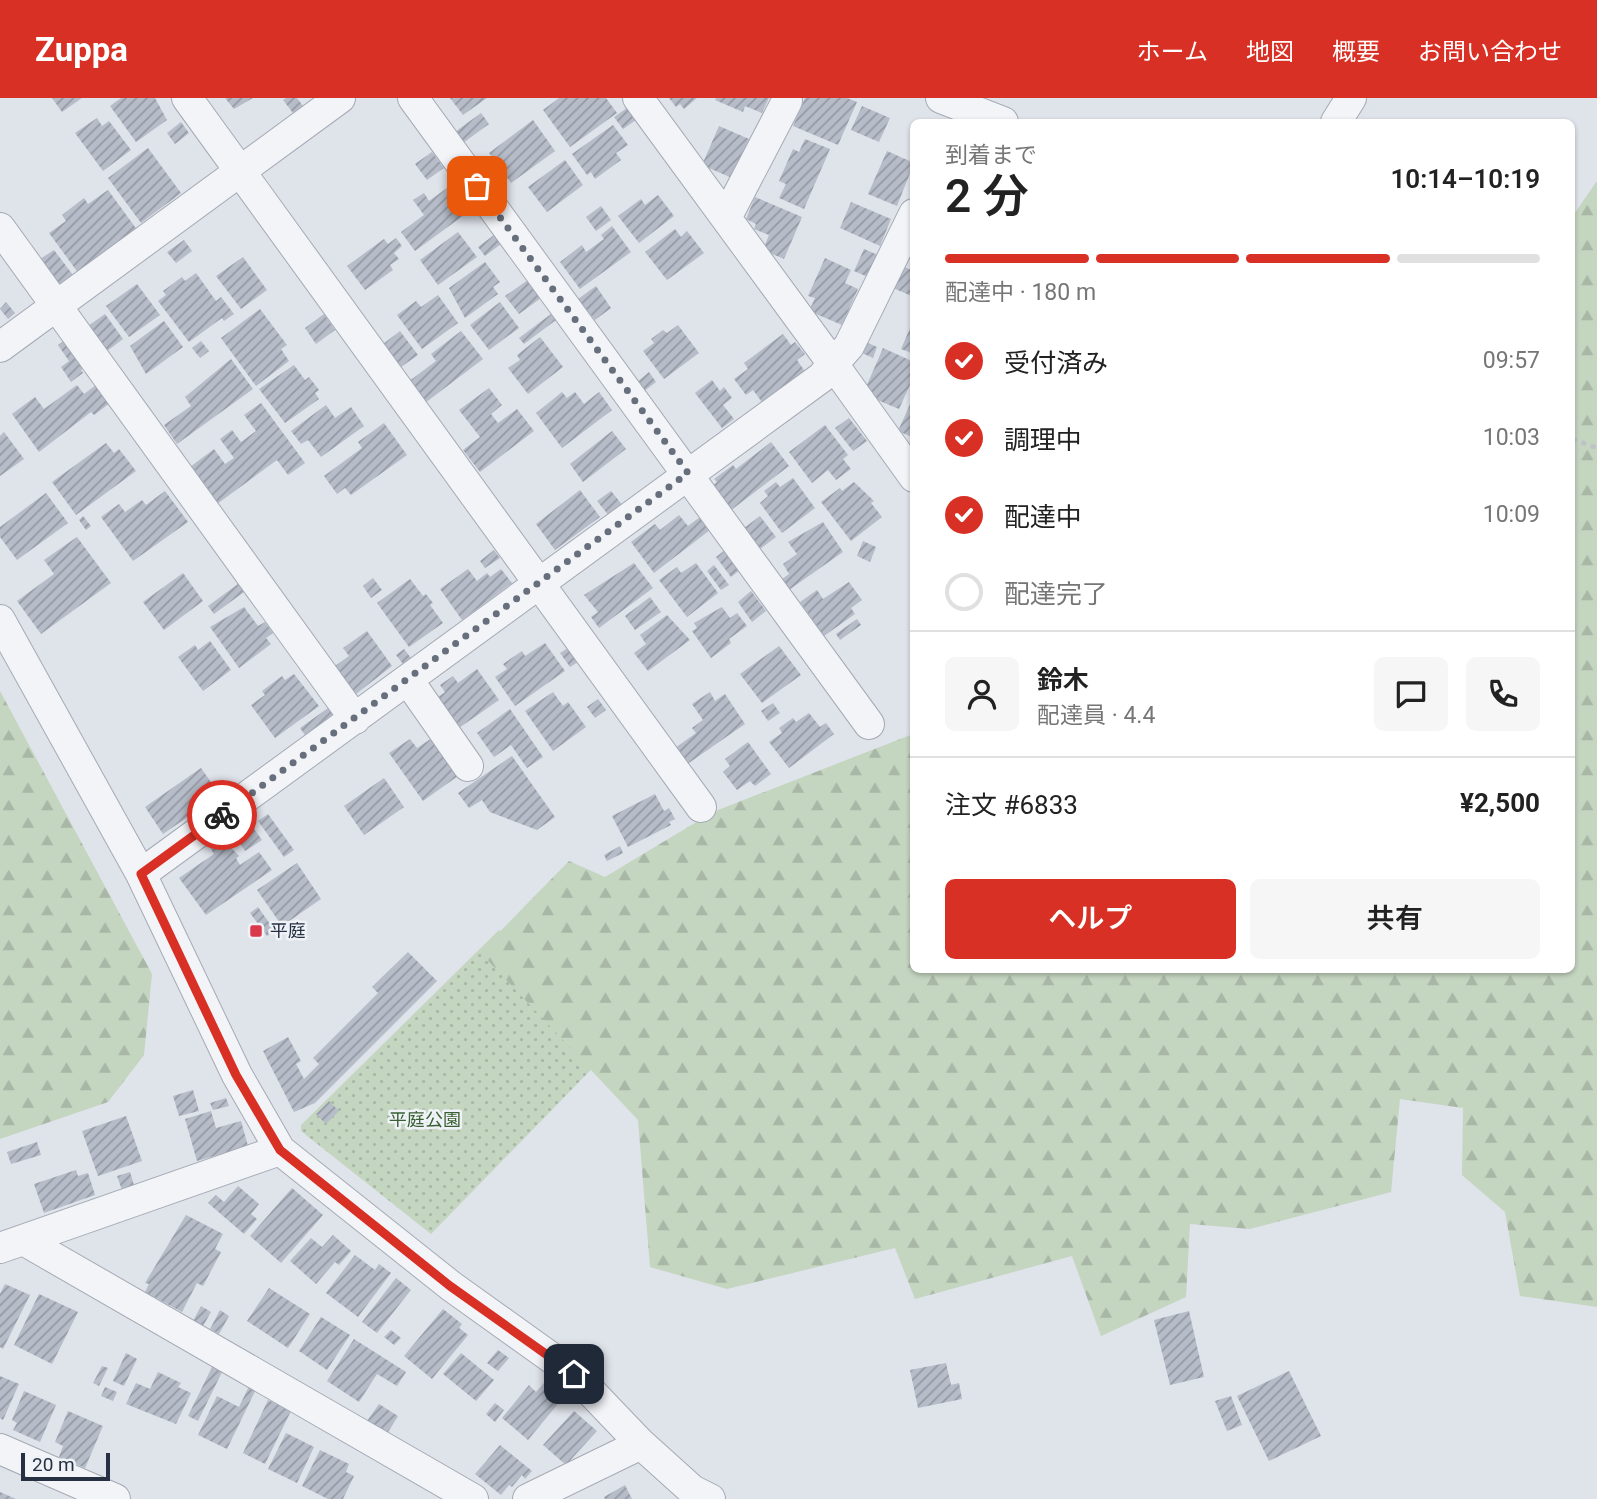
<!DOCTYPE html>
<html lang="ja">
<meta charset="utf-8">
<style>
:root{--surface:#fff;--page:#f6f6f6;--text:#222;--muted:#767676;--line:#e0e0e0;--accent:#d93025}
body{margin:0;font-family:Roboto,"Noto Sans JP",sans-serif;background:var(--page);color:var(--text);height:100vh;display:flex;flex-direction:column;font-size:26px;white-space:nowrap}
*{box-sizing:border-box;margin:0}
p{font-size:23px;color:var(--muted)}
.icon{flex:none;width:38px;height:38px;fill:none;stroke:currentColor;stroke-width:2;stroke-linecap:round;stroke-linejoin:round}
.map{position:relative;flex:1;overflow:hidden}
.side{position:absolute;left:910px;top:21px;width:665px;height:854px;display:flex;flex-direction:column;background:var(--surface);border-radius:10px;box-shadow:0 2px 5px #0004}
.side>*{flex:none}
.scale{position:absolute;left:21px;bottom:18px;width:89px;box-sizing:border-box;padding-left:7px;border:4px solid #273043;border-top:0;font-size:19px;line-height:24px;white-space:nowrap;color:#273043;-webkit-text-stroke:5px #eff2f7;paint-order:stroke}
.pin{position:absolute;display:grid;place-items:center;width:60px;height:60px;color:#fff;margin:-30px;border-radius:14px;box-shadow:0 4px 10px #0006}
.courier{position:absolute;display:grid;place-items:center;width:70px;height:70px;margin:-35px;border:5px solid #d93025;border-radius:50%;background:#fff;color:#222;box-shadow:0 2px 9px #0007}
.head em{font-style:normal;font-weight:600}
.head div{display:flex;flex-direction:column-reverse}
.head{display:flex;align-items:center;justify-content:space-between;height:119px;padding:0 35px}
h1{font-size:46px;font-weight:600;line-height:52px}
.bar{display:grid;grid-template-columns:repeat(4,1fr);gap:10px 7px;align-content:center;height:84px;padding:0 35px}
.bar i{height:9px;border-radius:5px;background:var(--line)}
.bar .on{background:var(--accent)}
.bar p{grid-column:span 4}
.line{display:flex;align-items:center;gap:18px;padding:0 35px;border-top:2px solid var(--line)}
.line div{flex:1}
.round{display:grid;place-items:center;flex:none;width:74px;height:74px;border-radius:10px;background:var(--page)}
ol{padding:0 35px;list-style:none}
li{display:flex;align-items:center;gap:21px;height:77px}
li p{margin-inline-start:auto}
li .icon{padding:7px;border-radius:50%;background:var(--accent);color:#fff;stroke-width:4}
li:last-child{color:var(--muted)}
li i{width:38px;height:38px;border:4px solid var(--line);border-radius:50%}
.cta{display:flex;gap:14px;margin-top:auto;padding:14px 35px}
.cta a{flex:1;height:80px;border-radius:10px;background:var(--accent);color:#fff;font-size:28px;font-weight:600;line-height:80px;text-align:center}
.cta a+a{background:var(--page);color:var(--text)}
header{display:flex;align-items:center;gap:42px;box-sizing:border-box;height:98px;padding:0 35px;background:var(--accent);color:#fff}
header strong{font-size:33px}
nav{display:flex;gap:38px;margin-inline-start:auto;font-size:24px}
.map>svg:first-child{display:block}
.green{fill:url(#green-dots)}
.forest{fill:url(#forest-firs)}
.building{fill:url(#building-hatch)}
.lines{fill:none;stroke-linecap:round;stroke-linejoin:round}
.minor-casing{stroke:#a4aab5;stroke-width:32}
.path{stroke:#bec1c9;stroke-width:4.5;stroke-dasharray:5 5;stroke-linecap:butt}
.minor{stroke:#f3f4f8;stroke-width:30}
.done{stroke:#676f7d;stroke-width:7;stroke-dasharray:0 12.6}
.route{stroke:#d93025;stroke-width:9}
.poi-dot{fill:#da394b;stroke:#eff2f7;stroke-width:2.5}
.labels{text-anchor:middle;stroke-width:5;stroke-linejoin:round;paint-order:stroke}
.poi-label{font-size:18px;fill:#273043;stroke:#eff2f7;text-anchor:start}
.park-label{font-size:18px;fill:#396033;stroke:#eff2f7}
</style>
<header>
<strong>Zuppa</strong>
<nav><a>ホーム</a><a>地図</a><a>概要</a><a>お問い合わせ</a></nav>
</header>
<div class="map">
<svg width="1597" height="1401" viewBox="0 0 1597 1401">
<defs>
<pattern id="green-dots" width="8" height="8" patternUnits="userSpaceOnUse" patternTransform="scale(1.75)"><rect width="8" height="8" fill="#c4d5c0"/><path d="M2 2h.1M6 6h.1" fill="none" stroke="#a8b7a6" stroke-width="1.8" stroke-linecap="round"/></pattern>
<pattern id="forest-firs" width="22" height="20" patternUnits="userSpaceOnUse" patternTransform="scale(1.75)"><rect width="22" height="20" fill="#c4d5c0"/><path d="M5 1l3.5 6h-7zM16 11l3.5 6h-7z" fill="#a8b7a6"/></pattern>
<pattern id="building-hatch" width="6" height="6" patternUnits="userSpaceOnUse" patternTransform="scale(1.75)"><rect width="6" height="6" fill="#b6bcc8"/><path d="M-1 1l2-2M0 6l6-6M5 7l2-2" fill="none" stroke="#9499a4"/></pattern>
</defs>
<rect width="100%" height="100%" fill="#dfe3ea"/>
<path class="green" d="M499 832 616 946 431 1136 301 1033V1027Z"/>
<path class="forest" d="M1597 83V1209L1520 1198 1505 1114 1462 1077 1463 1010 1400 1001 1391 1094 1250 1131 1190 1126 1186 1199 1101 1238 1072 1158 915 1201 895 1150 727 1191 650 1169 638 1022 480 854 569 763 605 779 713 714 913 636 914 872H1572V119Z
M0 593 152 876 144 957 108 1004 0 1041Z"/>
<path class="building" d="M52 0H82L62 14Z
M121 0H155L167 22 136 44 110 8Z
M225 0H253L234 11Z
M286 0H297L303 8 293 15 283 2Z
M450 0H487L463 17Z
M559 0H606L617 15 570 49 543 12Z
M669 0H697L684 11 680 6 676 9Z
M716 0H769L762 15 745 8 743 14 715 2Z
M805 0H847L857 4 838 47 793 28Z
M862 8 890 20 879 44 851 32Z
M627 10 636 22 623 31 614 19Z
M481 15 489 26 463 45 455 34Z
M97 20 102 28 109 23 131 52 103 73 75 35Z
M533 22 555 53 511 85 489 55Z
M181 24 189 35 175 46 167 35Z
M613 27 628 47 616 55 621 62 595 81 591 74 587 77 572 56Z
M719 28 749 41 732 80 702 67Z
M805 41 830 51 804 111 779 100 786 86 779 83 793 51 799 54Z
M148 50 181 95 141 125 108 80Z
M887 53 914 65 897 108 868 96Z
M432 54 444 70 427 82 415 66Z
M565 62 583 87 547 114 528 89Z
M447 90 460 107 469 100 475 109 415 153 401 134 424 117 413 102 424 95 429 103Z
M108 92 138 133 79 176 49 135 66 123 62 117 84 100 88 106Z
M658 97 674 118 639 145 618 118 641 101 645 107Z
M755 99 802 119 784 161 763 152 769 137 754 131 756 126 746 121Z
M851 104 891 121 880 148 840 130Z
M601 108 611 122 596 133 586 119Z
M612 128 631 154 580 191 560 164 582 147 586 154 604 141 601 137Z
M675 131 681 139 687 133 704 155 667 182 645 154Z
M458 134 477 159 438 187 420 162Z
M494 137 501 146 485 158 478 149Z
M396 140 402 148 394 155 399 161 390 167 393 172 365 192 347 168 384 141 388 146Z
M184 142 192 153 176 165 167 154Z
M864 151 878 157 868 179 854 173Z
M54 152 73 177 59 187 40 161Z
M243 159 267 192 241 211 216 178Z
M825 160 851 172 845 185 858 191 842 227 809 213 815 200 808 198Z
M485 164 500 184 493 189 498 196 465 220 449 190Z
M902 168 914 173V199L893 190Z
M196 175 216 203 221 199 234 216 224 223 222 220 189 244 158 203 166 197 163 193 182 179 185 183Z
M528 182 541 200 519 216 505 198Z
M137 186 160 217 129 239 106 208Z
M596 188 611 210 595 222 578 201Z
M438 197 458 225 422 251 397 217 416 203 421 209Z
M6 204 15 215 8 221 0 211Z
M500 204 519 230 489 252 470 227Z
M260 211 287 247 281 251 289 263 256 288 221 240Z
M105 216 123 241 107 253 88 228Z
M324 216 335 232 316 246 305 230Z
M551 216 556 222 524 246 519 240Z
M914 221V256L901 251Z
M164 223 183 249 146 276 130 248Z
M678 227 699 255 664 281 643 253 654 245 651 241 663 232 667 235Z
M400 233 418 257 401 269 383 246Z
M461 233 483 261 425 305 408 284 436 263 431 256Z
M783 236 791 247 795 244 805 256 797 262 806 275 764 307 753 292 746 297 734 281 748 271 744 265Z
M540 239 563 269 528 296 508 270 520 262 517 257Z
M66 241 86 268 81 272 83 275 71 284 61 269 69 263 58 247Z
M201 243 209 253 200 260 192 250Z
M866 244 877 249 873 260 862 255Z
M883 250 914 264V278L899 311 863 296Z
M231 261 253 291 177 346 164 327 191 308 185 299Z
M294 267 305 282 309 279 319 292 315 295 319 301 285 325 259 291Z
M649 274 656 284 643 294 636 285Z
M712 282 720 293 724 289 732 300 723 307 734 321 722 330 695 295Z
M77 287 84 296 96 287 110 305 94 317 91 314 39 354 12 316 35 299 44 311Z
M489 290 502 307 491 316 498 325 517 311 534 333 480 374 463 352 480 339 459 312Z
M562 294 567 300 575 294 584 306 599 294 612 312 562 350 536 315Z
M912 302H914V340L898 333Z
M261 305 305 365 288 377 277 362 217 406 190 369 214 351 225 366 234 360 220 341 232 332 241 344 256 333 244 317Z
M326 307 335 320 351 309 364 328 321 359 308 342 301 346 291 333Z
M849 320 867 343 853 353 835 330Z
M384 325 407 357 351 397 345 390 337 396 324 378 362 350 358 344Z
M825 327 848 357 843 361 851 371 836 382 828 372 812 385 789 354Z
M612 333 626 351 583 384 570 366Z
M4 334 24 361 0 378V338Z
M771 344 789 368 726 416 712 388 717 384 714 381 733 367 736 371Z
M106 345 114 355 119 351 136 373 76 417 52 384Z
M793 380 815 410 782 435 760 405 768 398 764 393 776 384 780 389Z
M854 384 874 403 871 405 882 419 851 443 821 404 840 390 842 393Z
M580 392 600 419 555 452 536 426Z
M165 393 188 424 133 463 101 419 119 406 125 414 142 402 146 407Z
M611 393 624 409 610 419 597 403Z
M46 395 68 425 17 462 0 439V429Z
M679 417 688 428 700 419 710 432 654 475 631 444 655 426 660 432Z
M83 418 91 428 86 432 79 422Z
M760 418 776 439 756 454 740 433Z
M823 424 843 454 786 494 778 484 789 476 783 466 797 456 788 444Z
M77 439 111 485 41 536 17 503 54 476 44 462Z
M863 443 876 449 870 464 857 458Z
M494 452 500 460 485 470 480 463Z
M725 452 740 472 731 479 716 459Z
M634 465 653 490 599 530 591 519 598 514 584 497Z
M696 465 718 495 687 519 659 482 677 469 681 475Z
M714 467 729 487 721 492 707 473Z
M468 471 477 483 487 475 490 479 501 471 512 485 462 522 440 491Z
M183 475 203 503 164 532 143 504Z
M373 480 382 492 371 500 363 488Z
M410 481 423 498 426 496 433 505 430 507 443 525 409 549 377 505Z
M849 484 862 502 851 510 855 516 824 538 800 504 817 492 823 501Z
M238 486 244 494 214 516 208 508Z
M751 493 766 513 752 524 738 504Z
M650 499 661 514 635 532 625 518Z
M244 509 258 528 265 524 273 535 266 540 271 546 239 570 210 529Z
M722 509 730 520 737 515 747 528 729 541 731 545 711 560 692 533 697 530 694 525Z
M667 517 690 542 648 573 634 555 646 546 640 537Z
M857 521 861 527 840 542 836 536Z
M367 533 392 568 356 596 335 568 349 558 343 550Z
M210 543 231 572 203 593 178 559 195 547 198 552Z
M545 545 565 573 515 608 495 579 507 571 503 566 522 553 525 558Z
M571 548 581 562 570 569 560 555Z
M779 548 801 577 762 605 740 576Z
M404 551 411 560 403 566 396 557Z
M477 571 499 602 456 632 434 602 445 594 440 587 453 578 458 585Z
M294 576 319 608 275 640 251 607 265 597 262 593 282 578 285 582Z
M553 594 563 608 568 604 586 629 553 653 525 613Z
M710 594 715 603 725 596 745 626 686 667 675 650 696 635 692 630 703 622 692 606Z
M598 601 606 612 595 620 587 609Z
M773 605 780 615 768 623 761 613Z
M328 610 335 620 307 640 300 630Z
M510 611 543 659 527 670 511 647 494 659 477 635Z
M809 615 820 629 826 625 834 636 789 670 769 644 782 635 779 630 793 620 796 624Z
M432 640 458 678 423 703 389 655 410 641 417 650Z
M748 644 771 676 755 688 750 683 737 692 723 674 730 668 725 661Z
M512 658 555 719 537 732 490 714 482 702 469 710 458 695Z
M201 670 220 697 163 736 145 709Z
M384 680 404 709 364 737 344 708Z
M655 696 664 713 669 710 675 721 669 724 671 727 628 749 612 718Z
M268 716 294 752 284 759 258 723Z
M247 721 262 742 245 753 231 732Z
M219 737 239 758 236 760 240 767 259 754 272 772 206 817 179 780 214 756 207 745Z
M620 748 623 755 607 763 604 757Z
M297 765 321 801 282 828 257 792Z
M258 809 275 833 267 838 250 815Z
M408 854 437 883 315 1005 294 1014 263 953 288 939 301 963 296 966 304 981 319 966 313 960 378 895 372 889Z
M193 992 199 1013 179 1018 173 998Z
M226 1000 229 1008 213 1012 210 1005Z
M329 1003 339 1013 326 1026 316 1016Z
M211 1013 216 1030 241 1023 248 1048 197 1063 185 1021Z
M126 1018 142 1063 98 1078 82 1033Z
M37 1044 41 1057 11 1066 7 1054Z
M76 1072 78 1078 88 1075 95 1097 44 1115 34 1086Z
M130 1074 134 1087 122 1092 117 1078Z
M238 1088 259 1106 251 1116 257 1121 244 1136 208 1105 216 1097 224 1104Z
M292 1090 323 1117 281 1165 250 1138Z
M186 1117 223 1136 215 1151 221 1154 203 1188 197 1185 182 1214 145 1194 149 1186 145 1185Z
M333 1137 351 1153 339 1167 335 1164 316 1186 290 1163 311 1140 322 1149Z
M355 1157 375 1172 379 1166 391 1175 358 1219 326 1195Z
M396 1180 411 1192 377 1235 362 1224Z
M5 1186 30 1197 3 1251 0 1249V1196Z
M269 1190 310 1216 288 1250 247 1223Z
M39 1196 78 1214 52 1266 14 1247Z
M201 1208 211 1214 203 1228 193 1223Z
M443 1211 462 1226 459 1230 468 1237 432 1281 404 1258Z
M220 1212 229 1218 219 1236 210 1231Z
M1189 1213 1204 1279 1170 1287 1154 1222Z
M321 1219 350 1237 327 1272 299 1253Z
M391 1232 401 1240 394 1247 384 1239Z
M354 1241 406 1274 397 1288 377 1276 359 1304 327 1283Z
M498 1252 509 1260 498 1273 487 1265Z
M126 1255 137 1261 124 1288 113 1283Z
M461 1255 494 1282 476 1303 443 1276Z
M214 1265 224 1270 198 1323 188 1318Z
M946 1265 951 1287 959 1285 962 1301 918 1310 910 1272Z
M102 1268 108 1270 99 1288 93 1285Z
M1289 1273 1321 1338 1269 1363 1237 1298Z
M158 1274 181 1285 178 1289 191 1295 176 1326 126 1306 136 1285 150 1291Z
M0 1278 19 1286 3 1322 0 1320Z
M251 1284 258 1287 227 1351 198 1337 217 1298 239 1309Z
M544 1285 562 1301 528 1342 502 1320 529 1287 536 1294Z
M105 1289 117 1294 113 1303 101 1298Z
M24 1293 56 1307 40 1344 13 1332 17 1325 12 1322Z
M1231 1298 1242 1327 1227 1333 1215 1303Z
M268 1302 291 1313 265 1366 243 1355Z
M495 1305 504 1312 495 1324 486 1316Z
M379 1306 398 1318 387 1336 367 1323Z
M68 1313 103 1328 85 1370 59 1359 63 1348 55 1344Z
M574 1313 597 1333 566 1367 543 1347Z
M286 1335 314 1349 297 1385 268 1371Z
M500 1347 532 1373 525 1381 522 1377 512 1389 509 1387 501 1397 475 1376Z
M320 1352 349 1366 346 1374 354 1378 343 1401H328L302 1388Z
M625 1387 632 1401H605L604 1399Z
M0 1394 16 1401H0Z"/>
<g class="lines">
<defs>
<path id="minor" d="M187 0 701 709
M413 0 869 626
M941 0 1003 24
M1336 24 1351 0
M914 116 849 248 833 266 914 379
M726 120 787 3
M0 130 355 621
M0 249 340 0
M0 522 141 776 237 977 280 1052 451 1188 574 1276 641 1346 692 1392 710 1401
M408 582 468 668
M141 776 822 279 833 266 638 0
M25 1143 473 1401
M0 1150 280 1052
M0 1351 115 1401
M528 1401 641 1346"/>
</defs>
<use href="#minor" class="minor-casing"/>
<path class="path" d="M1572 341 1597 350"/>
<use href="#minor" class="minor"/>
</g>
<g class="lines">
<path class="done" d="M222 717 688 375 477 88"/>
<path class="route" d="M222 717 141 776 236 977 280 1052 450 1188 574 1276"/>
</g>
<rect class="poi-dot" x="249" y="826" width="14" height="14" rx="3.5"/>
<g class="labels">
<g class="poi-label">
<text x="270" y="839">平庭</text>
</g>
<g class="park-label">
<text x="425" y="1028">平庭公園</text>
</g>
</g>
</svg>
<div class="scale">20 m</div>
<div class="pin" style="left:477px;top:88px;background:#ea580c"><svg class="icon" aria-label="bag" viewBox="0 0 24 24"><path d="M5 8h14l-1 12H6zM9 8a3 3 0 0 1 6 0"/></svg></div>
<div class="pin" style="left:574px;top:1276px;background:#1f2937"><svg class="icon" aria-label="home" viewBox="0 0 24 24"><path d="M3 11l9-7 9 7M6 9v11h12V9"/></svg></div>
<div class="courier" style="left:222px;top:717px"><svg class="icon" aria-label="bike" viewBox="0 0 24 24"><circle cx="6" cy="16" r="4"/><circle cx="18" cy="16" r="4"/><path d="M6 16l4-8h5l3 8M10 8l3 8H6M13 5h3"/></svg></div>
<section class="side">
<div class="head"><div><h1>2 分</h1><p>到着まで</p></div><em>10:14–10:19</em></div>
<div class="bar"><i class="on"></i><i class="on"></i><i class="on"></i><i></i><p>配達中 · 180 m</p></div>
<ol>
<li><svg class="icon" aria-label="check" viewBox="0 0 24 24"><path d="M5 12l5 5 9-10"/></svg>受付済み<p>09:57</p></li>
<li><svg class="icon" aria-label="check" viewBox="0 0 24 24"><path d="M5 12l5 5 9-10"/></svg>調理中<p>10:03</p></li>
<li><svg class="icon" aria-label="check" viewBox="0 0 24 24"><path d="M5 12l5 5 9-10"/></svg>配達中<p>10:09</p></li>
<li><i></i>配達完了</li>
</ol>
<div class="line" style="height:126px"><a class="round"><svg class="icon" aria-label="person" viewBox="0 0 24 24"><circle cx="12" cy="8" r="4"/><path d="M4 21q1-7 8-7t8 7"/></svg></a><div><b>鈴木</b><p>配達員 · 4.4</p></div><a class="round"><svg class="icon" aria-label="chat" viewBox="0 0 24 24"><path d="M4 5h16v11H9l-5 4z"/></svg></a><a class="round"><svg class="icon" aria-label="phone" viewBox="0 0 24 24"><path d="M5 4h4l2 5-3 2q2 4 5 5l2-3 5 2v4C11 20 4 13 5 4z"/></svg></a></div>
<div class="line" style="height:91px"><div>注文 #6833</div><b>¥2,500</b></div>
<div class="cta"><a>ヘルプ</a><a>共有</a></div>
</section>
</div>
